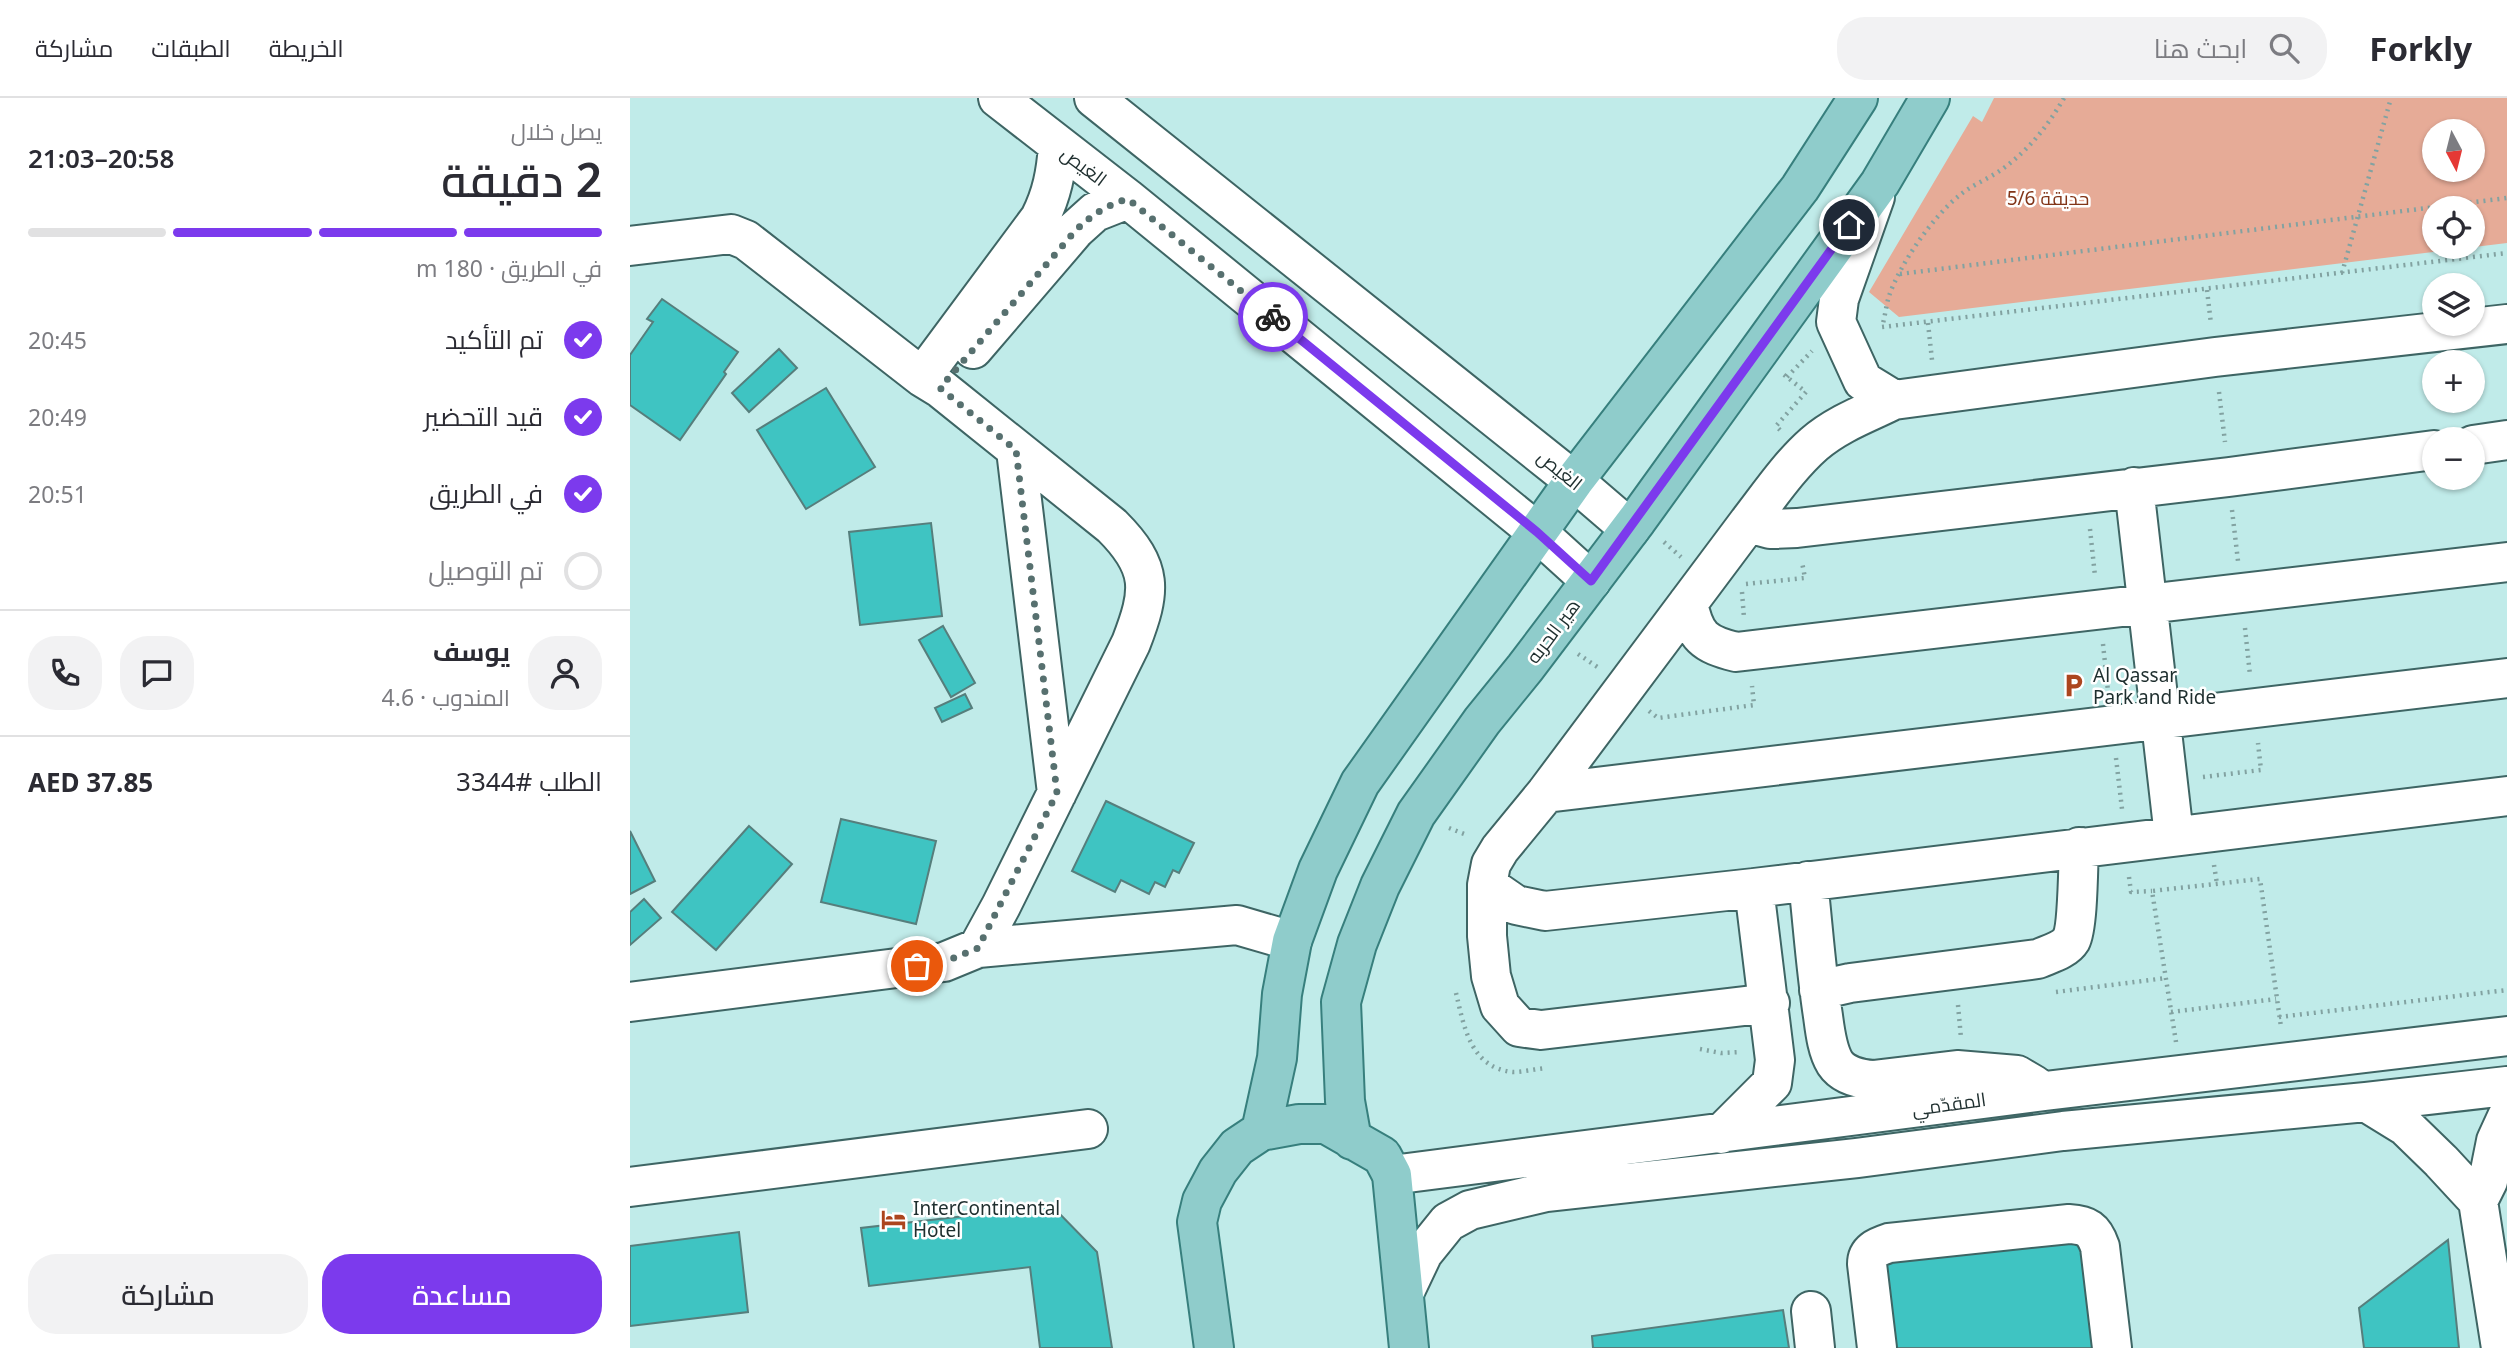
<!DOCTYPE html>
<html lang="ar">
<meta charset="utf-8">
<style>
:root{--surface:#fff;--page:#f2f2f3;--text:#2b2b33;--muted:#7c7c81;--line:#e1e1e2;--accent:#7c3aed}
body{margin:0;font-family:"Noto Sans",Cairo,sans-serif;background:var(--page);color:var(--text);direction:rtl;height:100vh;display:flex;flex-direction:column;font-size:26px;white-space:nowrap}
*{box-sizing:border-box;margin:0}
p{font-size:23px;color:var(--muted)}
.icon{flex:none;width:38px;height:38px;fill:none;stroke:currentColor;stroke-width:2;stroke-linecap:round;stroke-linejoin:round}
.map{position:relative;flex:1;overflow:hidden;direction:ltr}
.drawer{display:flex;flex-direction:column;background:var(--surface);width:630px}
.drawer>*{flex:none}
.needle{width:46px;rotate:173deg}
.buttons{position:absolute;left:1792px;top:21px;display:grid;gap:14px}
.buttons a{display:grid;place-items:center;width:63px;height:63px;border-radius:50%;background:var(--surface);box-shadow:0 2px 5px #0004;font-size:35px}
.pin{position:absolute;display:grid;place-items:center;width:60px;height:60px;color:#fff;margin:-30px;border:4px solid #fff;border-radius:50%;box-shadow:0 2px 7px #0007}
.courier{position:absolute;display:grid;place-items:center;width:70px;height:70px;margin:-35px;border:5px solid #7c3aed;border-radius:50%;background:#fff;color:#222;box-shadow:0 2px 9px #0007}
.summary em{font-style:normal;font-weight:600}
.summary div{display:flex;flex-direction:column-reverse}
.summary{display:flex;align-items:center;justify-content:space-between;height:119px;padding:0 28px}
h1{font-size:46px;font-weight:600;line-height:52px}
.bar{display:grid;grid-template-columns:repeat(4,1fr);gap:10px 7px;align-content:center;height:84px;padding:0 28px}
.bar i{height:9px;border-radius:5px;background:var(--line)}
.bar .selected{background:var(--accent)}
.bar p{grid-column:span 4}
.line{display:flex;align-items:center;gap:18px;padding:0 28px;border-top:2px solid var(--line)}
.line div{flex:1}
.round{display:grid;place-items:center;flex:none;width:74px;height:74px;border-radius:28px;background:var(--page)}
ol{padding:0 28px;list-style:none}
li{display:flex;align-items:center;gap:21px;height:77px}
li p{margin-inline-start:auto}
li .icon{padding:7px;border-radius:50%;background:var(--accent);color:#fff;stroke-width:4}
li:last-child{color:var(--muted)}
li i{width:38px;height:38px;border:4px solid var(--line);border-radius:50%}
.cta{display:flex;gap:14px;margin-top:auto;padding:14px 28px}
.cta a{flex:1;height:80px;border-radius:28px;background:var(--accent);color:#fff;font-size:28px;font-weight:600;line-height:80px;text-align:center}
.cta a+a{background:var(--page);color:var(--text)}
header{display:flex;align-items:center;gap:42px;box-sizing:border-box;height:98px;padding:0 35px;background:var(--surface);border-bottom:2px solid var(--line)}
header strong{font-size:33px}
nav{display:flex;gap:38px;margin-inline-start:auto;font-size:24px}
.search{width:490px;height:63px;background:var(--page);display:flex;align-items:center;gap:18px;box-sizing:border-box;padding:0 24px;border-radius:28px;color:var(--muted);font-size:26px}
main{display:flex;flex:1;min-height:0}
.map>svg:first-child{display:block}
.green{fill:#e6ab97;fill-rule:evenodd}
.building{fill:#3fc4c2;stroke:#567e7c;stroke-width:2}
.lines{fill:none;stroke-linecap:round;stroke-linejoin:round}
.minor-casing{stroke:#3e6564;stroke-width:42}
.major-casing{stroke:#377f7d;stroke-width:42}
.path{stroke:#82a2a1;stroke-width:4.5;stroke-dasharray:2 5;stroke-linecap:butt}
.minor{stroke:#fff;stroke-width:38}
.major{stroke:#8fcccb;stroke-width:38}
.done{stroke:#57706f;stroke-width:7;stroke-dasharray:0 12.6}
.route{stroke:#7c3aed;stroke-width:9}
.labels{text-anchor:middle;stroke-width:5;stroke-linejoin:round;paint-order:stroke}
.street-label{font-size:19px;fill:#1e2e2e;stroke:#fff}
.park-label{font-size:19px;fill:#823518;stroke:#fff}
.poi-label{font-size:19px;fill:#1e2e2e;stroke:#fff;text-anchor:start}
</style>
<header>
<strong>Forkly</strong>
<div class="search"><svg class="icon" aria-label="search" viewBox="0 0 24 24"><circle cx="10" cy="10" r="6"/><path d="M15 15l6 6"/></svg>ابحث هنا</div>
<nav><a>الخريطة</a><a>الطبقات</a><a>مشاركة</a></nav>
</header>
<main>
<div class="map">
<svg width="1877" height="1250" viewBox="0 0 1877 1250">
<rect width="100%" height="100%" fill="#c0ebe9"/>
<path class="green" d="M1364 0H1877V145L1269 219 1239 194 1343 18 1352 24ZM1804 33H1843V72H1804ZM1804 110H1843V149H1804Z"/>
<path class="building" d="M32 201 108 254 94 274 96 276 50 342 0 307V257L23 224 17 221Z
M149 251 167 270 119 314 102 295Z
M196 290 245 369 176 411 127 332Z
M301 425 312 518 230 527 219 434Z
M313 528 345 585 321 599 289 542Z
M335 596 342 610 312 624 305 610Z
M476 703 564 745 549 775 543 772 535 789 525 784 519 796 491 782 485 794 442 773Z
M211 721 306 743 286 826 191 804Z
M119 728 162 766 86 852 42 814Z
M0 733 25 783 0 796Z
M14 801 31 820 0 847V814Z
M422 1108 467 1154 482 1250H410L400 1169 239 1188 231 1130Z
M109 1134 118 1214 0 1228V1148Z
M1458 1135 1474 1250H1264L1253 1162Z
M1818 1142 1829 1250H1734L1729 1210Z
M1153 1212 1159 1250H963L962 1238Z"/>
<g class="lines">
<defs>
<path id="minor" d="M368 0 498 101 907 434 961 483
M464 0 944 383 1000 431
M1245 99 1209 201 1206 224 1233 283 1264 302
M0 148 101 136 116 142 292 279 310 290 482 428C524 470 521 493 501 545L371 808 348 850 314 864 0 904
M343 251 445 132 465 114 498 101
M292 279 410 120C422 96 426 75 428 48
M1843 347 1877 342
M386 352 427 695
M1504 389 1544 738
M1118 425 1140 431 1167 430 1599 379 1804 352
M1058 505C1065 539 1074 546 1106 554L1877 464
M916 695 1877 580
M1178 783C1183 828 1186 873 1193 918 1195 933 1197 952 1205 965 1213 977 1230 981 1243 982L1327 972 1387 977 1404 987
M857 787 886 807 915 813 1124 790 1877 698
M348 850 607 827 662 843
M1189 892 1220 885 1408 861C1419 856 1435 852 1441 842 1448 829 1448 768 1449 749
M1140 905 911 932 889 929 870 908 861 878 857 838V787L861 766 870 751 916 695 1118 425C1139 398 1159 368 1184 346 1207 326 1237 315 1264 302L1585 259 1877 226
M1736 1004 1775 1028 1811 1063 1848 1103
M1091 1036 1142 985 1145 962 1124 790
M762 1077 1415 993 1877 938
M0 1089 458 1031
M1848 1103 1871 1250
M1848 1103 1858 1083 1866 1043 1877 1019
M774 1195 793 1155 818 1124 840 1112 916 1094 1227 1060 1433 1033 1736 1004 1877 988
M1181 1213 1185 1250
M1247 1250 1237 1166C1237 1153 1247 1149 1259 1145L1439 1126C1457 1127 1464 1131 1470 1149L1482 1250"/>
<path id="major" d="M631 1033 647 960 652 896 662 843 688 772 730 685 944 383 1170 90 1228 0
M722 1042 715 1003 711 904 727 846 750 788 786 716 852 623 895 570 1007 422 1250 85 1300 0
M584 1250 567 1124 572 1103 588 1073 607 1049 631 1033 669 1026H696L752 1058 762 1077 779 1250"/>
</defs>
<use href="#minor" class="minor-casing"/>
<use href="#major" class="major-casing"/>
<path class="path" d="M1434 0C1417 29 1399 52 1371 72 1358 81 1342 87 1330 97 1303 118 1270 166 1259 198 1256 208 1255 219 1252 229L1877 155
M1712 175 1761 0
M1270 176 1877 100
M1577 192 1581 226
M1298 225 1302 262
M1157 279 1182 253
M1589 294 1595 344
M1150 332 1146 328 1176 294 1153 276
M1602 412 1608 463
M1460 431 1465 478
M1034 444 1051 459
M1116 486 1175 480 1172 464
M1112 494 1114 520
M1615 530 1620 577
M1473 546 1478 593
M948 556 969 570
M1019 613 1028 620 1124 607 1122 588
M1486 660 1492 711
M1573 679 1631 672 1628 645
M819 730 837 737
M1584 767 1587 786
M1499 779 1501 794 1522 793
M1426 894 1536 880
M826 895C834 928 840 970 883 974 893 974 905 971 916 970
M1328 907 1331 940
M1541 914 1646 901
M1649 919 1877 892
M1546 944 1522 793 1630 781 1651 929
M1070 951 1091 955 1110 954"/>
<use href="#minor" class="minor"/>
<use href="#major" class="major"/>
</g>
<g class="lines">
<path class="done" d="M287 868 314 864 348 850 427 695 386 352 310 290 446 132C462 117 476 107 498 101L643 219"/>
<path class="route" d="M643 219 907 434 961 483 1219 127"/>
</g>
<defs>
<symbol id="parking-bare" viewBox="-9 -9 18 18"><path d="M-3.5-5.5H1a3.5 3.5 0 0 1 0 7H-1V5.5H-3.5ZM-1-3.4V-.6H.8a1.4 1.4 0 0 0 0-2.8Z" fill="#ac451e" stroke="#fff" stroke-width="2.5" paint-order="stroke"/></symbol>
<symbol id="hotel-bare" viewBox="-9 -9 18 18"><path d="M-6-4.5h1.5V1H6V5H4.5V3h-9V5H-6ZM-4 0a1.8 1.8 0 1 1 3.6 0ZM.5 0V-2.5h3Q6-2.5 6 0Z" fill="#ac451e" stroke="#fff" stroke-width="2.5" paint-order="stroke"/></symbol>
</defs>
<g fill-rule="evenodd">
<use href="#parking-bare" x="1426" y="570" width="35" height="35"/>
<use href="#hotel-bare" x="246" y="1104" width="35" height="35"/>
</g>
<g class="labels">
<g class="street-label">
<text transform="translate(454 68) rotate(37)" y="7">الغيص</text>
<text transform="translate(930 372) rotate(39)" y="7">الغيص</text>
<text transform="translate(923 533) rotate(-53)" y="7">هير الحربه</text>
<text transform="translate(1319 1006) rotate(-8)" y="7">المقدّمي</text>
</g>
<g class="park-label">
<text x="1418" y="107">حديقة 5/6</text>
</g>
<g class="poi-label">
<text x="1463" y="584">Al Qassar<tspan x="1463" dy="22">Park and Ride</tspan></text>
<text x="283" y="1117">InterContinental<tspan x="283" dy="22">Hotel</tspan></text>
</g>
</g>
</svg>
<div class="buttons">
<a><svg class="needle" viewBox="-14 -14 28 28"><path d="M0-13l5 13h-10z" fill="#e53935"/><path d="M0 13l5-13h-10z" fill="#7c7c81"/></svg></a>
<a><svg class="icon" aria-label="locate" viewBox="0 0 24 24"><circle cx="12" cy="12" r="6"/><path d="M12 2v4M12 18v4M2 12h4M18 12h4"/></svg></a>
<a><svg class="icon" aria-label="layers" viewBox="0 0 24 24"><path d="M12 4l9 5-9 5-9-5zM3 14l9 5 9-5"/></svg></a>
<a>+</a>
<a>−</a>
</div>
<div class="pin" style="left:287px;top:868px;background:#ea580c"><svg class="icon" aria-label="bag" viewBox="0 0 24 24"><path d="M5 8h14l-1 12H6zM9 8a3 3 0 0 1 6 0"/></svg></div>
<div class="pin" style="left:1219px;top:127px;background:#1f2937"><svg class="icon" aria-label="home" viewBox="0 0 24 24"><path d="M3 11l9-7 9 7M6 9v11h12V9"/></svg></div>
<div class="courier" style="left:643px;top:219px"><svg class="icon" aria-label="bike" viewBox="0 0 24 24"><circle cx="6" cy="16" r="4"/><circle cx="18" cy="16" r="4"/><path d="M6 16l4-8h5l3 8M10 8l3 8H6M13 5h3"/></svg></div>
</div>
<section class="drawer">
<div class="summary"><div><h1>2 دقيقة</h1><p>يصل خلال</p></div><em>20:58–21:03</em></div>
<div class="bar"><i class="selected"></i><i class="selected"></i><i class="selected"></i><i></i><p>في الطريق · 180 m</p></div>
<ol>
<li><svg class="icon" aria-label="check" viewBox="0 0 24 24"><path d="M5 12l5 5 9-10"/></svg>تم التأكيد<p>20:45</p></li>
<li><svg class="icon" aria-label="check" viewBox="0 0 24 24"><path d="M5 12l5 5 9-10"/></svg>قيد التحضير<p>20:49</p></li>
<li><svg class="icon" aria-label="check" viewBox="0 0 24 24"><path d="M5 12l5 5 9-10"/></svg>في الطريق<p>20:51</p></li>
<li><i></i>تم التوصيل</li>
</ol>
<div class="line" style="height:126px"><a class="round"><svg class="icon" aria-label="person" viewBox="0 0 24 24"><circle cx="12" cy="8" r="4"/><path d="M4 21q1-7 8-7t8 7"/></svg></a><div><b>يوسف</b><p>المندوب · 4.6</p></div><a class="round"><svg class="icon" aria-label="chat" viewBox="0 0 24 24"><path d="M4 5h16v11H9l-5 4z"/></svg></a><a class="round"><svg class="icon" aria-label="phone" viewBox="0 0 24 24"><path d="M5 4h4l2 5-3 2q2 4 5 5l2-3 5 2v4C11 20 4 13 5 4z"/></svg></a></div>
<div class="line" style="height:91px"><div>الطلب #3344</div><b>AED 37.85</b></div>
<div class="cta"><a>مساعدة</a><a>مشاركة</a></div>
</section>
</main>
